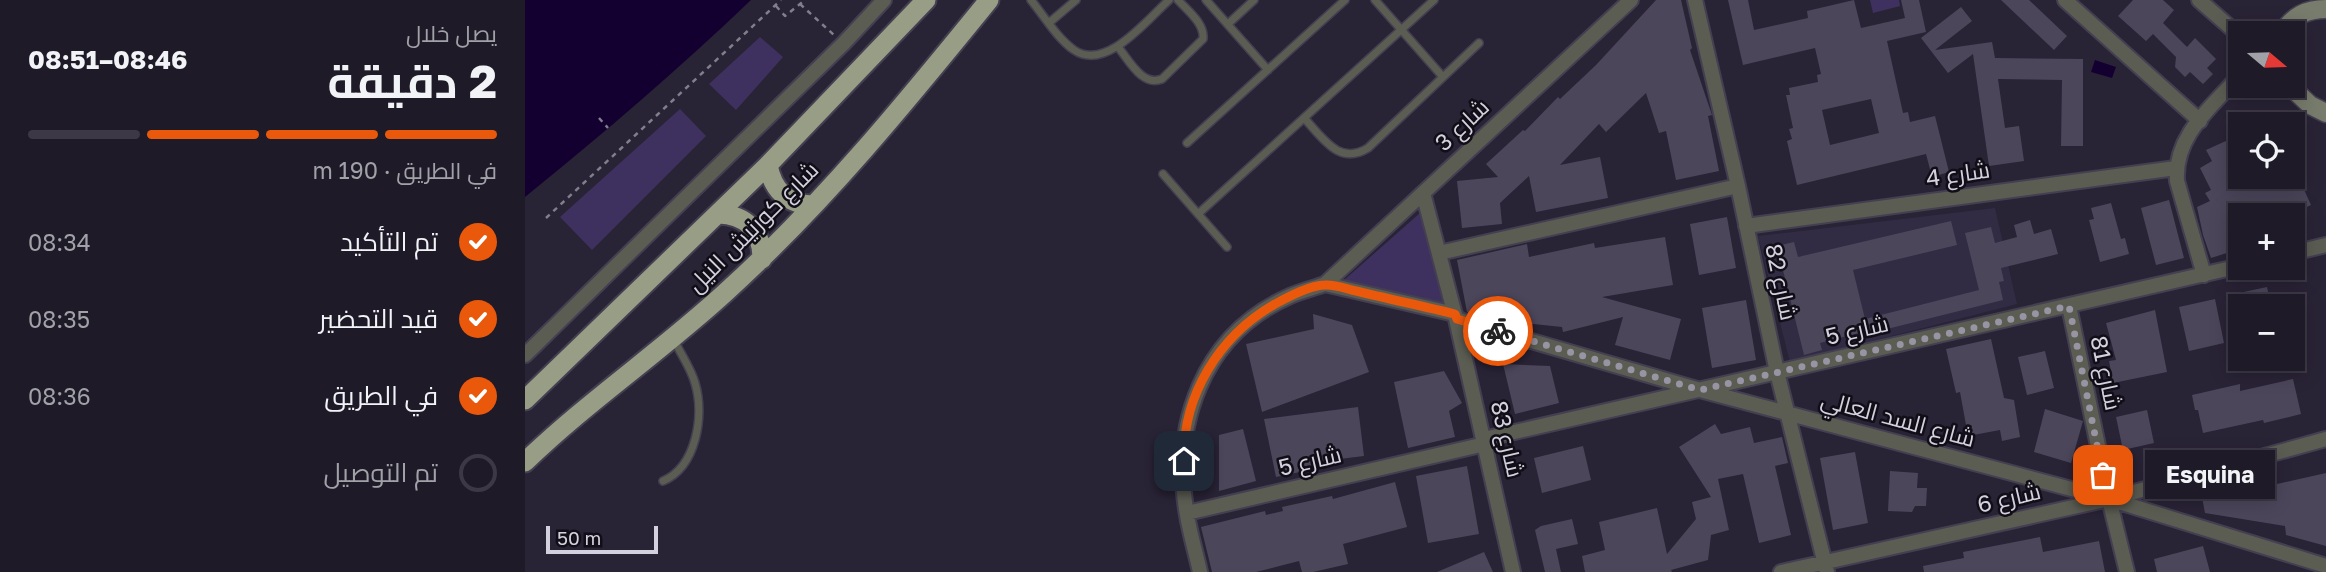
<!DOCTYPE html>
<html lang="ar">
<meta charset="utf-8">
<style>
:root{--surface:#1f1a28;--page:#272330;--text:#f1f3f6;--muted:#a1a1a8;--line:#3c3845;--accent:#ea580c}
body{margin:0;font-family:"Golos Text",Cairo,sans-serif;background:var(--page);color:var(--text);direction:rtl;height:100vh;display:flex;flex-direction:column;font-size:26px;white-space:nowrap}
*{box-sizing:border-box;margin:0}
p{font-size:23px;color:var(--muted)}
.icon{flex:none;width:38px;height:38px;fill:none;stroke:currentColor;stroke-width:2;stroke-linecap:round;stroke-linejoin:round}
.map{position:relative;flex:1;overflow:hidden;direction:ltr}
.side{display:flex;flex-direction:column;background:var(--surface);width:525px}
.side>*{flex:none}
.needle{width:46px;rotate:109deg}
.buttons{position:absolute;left:1703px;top:21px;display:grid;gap:14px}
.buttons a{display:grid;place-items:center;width:77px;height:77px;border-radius:0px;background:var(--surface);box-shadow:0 4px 18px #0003,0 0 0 2px var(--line);font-size:35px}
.scale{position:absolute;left:21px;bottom:18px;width:112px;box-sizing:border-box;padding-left:7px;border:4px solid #d4d1de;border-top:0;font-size:19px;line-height:24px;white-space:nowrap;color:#d4d1de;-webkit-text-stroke:5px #110e17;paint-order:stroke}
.pin{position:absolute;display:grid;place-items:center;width:60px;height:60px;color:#fff;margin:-30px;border-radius:14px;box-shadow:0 4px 10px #0006}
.courier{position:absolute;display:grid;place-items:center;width:70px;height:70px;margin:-35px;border:5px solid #ea580c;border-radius:50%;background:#fff;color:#222;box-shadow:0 2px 9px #0007}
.bubble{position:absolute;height:49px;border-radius:0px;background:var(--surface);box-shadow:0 4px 18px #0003,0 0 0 2px var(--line);font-size:23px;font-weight:700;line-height:49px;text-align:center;direction:rtl}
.headline em{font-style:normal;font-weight:700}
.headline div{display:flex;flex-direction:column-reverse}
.headline{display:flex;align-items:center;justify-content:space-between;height:119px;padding:0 28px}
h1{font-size:46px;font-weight:700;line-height:52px}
.bar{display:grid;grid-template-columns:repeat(4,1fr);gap:10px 7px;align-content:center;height:84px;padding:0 28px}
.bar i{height:9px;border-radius:5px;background:var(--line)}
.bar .selected{background:var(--accent)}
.bar p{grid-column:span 4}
ol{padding:0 28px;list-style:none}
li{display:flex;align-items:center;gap:21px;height:77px}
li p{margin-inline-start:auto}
li .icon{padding:7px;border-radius:50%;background:var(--accent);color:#fff;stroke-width:4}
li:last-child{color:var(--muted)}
li i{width:38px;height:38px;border:4px solid var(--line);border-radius:50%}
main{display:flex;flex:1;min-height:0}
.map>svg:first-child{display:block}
.built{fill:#322b44}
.green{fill:#3f315f}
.water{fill:#140030}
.building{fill:#4c465b;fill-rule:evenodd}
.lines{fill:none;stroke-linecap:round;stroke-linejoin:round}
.service-casing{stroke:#443f51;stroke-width:10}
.minor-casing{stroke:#443f51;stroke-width:18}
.secondary-casing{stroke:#443f51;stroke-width:21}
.trunk-casing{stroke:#443f51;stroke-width:23}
.path{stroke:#827e8e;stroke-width:2.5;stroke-dasharray:5 5;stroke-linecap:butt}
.service{stroke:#5b5d53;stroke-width:7}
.minor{stroke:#5b5d53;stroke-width:14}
.secondary{stroke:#787c6c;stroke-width:18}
.trunk{stroke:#989e86;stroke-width:19}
.done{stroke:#9894a3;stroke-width:7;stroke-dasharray:0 12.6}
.route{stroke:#ea580c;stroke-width:9}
.labels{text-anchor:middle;stroke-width:5;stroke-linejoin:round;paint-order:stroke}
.street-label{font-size:23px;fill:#d4d1de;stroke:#110e17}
</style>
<main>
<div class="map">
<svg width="1801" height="572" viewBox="0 0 1801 572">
<rect width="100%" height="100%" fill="#292336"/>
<path class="built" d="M1470 208 1492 304 1265 362 1233 236Z"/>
<path class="green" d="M1345 0H1374L1375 6 1348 13Z
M235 37 258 57 211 110 184 84Z
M155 109 181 136 67 250 35 217Z
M895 213 919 303 818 281Z"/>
<path class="water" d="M0 0H226C154 69 78 134 0 197Z
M1570 60 1591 67 1587 78 1566 72Z"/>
<path class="building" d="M1131 0H1156L1167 48 1165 50 1187 115 1183 116 1194 171 1151 180 1141 131 1134 133 1121 93 1081 132 1074 124 1035 165 1075 157 1083 198 1011 212 1004 176 975 203 977 224 937 228 932 181 973 177 961 164 998 130 1000 131 1033 97 1035 99 1071 65Z
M1203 0H1223L1229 30 1283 18 1282 11 1329 0 1336 28 1380 18 1376 0H1394L1401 32 1362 41 1378 113 1383 112 1385 122 1410 116 1424 172 1407 177 1401 154 1272 185 1262 141 1267 139 1264 129 1268 128 1261 95H1265L1264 88 1293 82 1292 75 1296 74 1290 48 1218 65ZM1346 99 1354 133 1305 145 1297 110Z
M1476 0H1504L1542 36 1529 50Z
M1608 0H1638L1649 10 1638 23 1662 47 1670 38 1691 59 1682 68 1688 74 1678 84 1665 72 1660 77 1650 67 1651 57 1628 34 1621 41 1593 16Z
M1436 7 1447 21 1410 50 1467 42 1470 58 1558 59V146H1536L1537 80 1473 79 1480 128 1494 126 1499 161 1464 166 1448 54 1423 73 1396 38Z
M1703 140 1715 165V177H1721L1723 182 1734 177H1764L1768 184V165L1786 205 1765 215H1715V239L1702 245 1705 252 1686 258 1678 235 1672 207 1685 201 1680 193 1686 190 1675 168 1687 161 1681 150Z
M1644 200 1659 258 1631 265 1616 208Z
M1586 203 1596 239 1600 238 1604 254 1575 262 1564 220 1569 219 1566 208Z
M1202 217 1211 268 1174 275 1165 224Z
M1505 220 1509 234 1526 229 1533 254 1476 268 1479 281 1474 282 1478 300 1354 331 1353 328 1295 343 1297 350 1279 355 1252 246 1269 242 1273 257 1426 221 1432 245 1328 270 1340 319 1454 290 1440 233 1466 227 1470 243 1492 237 1489 225Z
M1140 237 1148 285 1077 297 1156 319 1145 360 1090 345 1098 317 1038 332 1037 327 969 320 942 312 932 260 1002 244 1004 257 1069 243 1070 248Z
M1742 287 1746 306H1717L1714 293Z
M1690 299 1699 343 1664 351 1654 307Z
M1221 300 1231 360 1187 368 1177 308Z
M1630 310 1642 372 1588 383 1584 361 1591 360 1581 323Z
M788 314 827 325 844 372 737 412 721 344 789 329Z
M1466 339 1479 398 1489 400 1495 437 1477 441 1475 430 1443 436 1435 392 1431 393 1421 349Z
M1520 351 1529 388 1502 395 1493 357Z
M978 364 1025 366 1034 403 990 414Z
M919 371 937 403 924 411 930 437 883 448 869 382Z
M1768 379 1776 414 1739 423 1738 420 1678 433 1673 410H1670L1667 395 1715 384V391Z
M833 407 839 456 798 461 799 467 751 477 739 419Z
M1520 409 1558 421 1546 463 1509 452Z
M1622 410 1629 443 1598 450 1591 417Z
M1190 424 1196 434 1225 427 1229 443 1257 437 1263 463 1250 466 1266 535 1234 543 1218 474 1193 479 1204 530 1186 535 1183 560 1146 570 1147 572H1060L1057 556 1080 550 1074 522 1132 508 1142 554 1171 519 1167 502 1186 497 1154 447Z
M718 429 731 481 694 491V435Z
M1058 446 1066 480 1017 493 1009 458Z
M1330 452 1343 523 1308 530 1295 458Z
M942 466 954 534 903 543 891 476Z
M1365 471 1393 473 1392 488H1402L1401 506H1390L1387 512 1363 511Z
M1801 473V546L1761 535 1760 526 1680 513 1677 497 1729 484 1730 489Z
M870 482 882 527 818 544 823 564 788 572H777L774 561 731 572H687L676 527 740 511 741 515 758 511 757 507 807 496 808 499Z
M1047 519 1053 544 1031 549 1036 572H1020L1010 530 1016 526Z
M1515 537 1518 552 1574 541 1580 572H1399L1398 566 1439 558 1438 552Z
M1678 546 1685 572H1632L1629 559Z
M959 552 968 572H912Z"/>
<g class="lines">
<defs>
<path id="service" d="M506 0C519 16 532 38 549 50 581 72 622 20 644 0
M681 0 743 70
M850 0 918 77
M525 22 551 0
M703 24 729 0
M593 47C604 60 617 87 637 79L678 39C680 24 663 11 653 0
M779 118C798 138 814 166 843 148L954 43
M662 143 820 0
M638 174 702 247
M673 214 909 0
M138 481C171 467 180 416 170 383 166 368 155 353 148 338"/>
<path id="minor" d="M1170 0 1213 186 1252 372 1302 572
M1540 0 1675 121
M1674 0 1715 36
M898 193 931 319 988 572
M1221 226 1651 168
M914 253 1213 186
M1768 253 1801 245
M1679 275 1652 181C1649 135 1687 107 1715 75
M800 284 930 314
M1544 306 1584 499 1602 572
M931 319 1175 390 1584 499 1801 566
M0 355 319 43 359 0
M959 439 1715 266
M662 513 960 444
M675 572C671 553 665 534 662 515 646 425 677 335 765 296 776 291 789 288 800 284L1106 0
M1256 572 1584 499 1801 439"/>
<path id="secondary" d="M1757 33C1768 16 1781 9 1801 9
M1765 86 1785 105 1801 113"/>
<path id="trunk" d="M243 165C248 191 263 205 289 205
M194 214C221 215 237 231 237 259
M0 400 243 165 401 0
M0 462C63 401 137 351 202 291 299 203 382 101 464 0"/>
</defs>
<use href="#service" class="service-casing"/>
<use href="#minor" class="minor-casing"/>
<use href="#secondary" class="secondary-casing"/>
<use href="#trunk" class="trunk-casing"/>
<path class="path" d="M275 4 309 35
M251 6 260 16 280 0
M74 118 83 128
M21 218 256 0"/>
<use href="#service" class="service"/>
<use href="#minor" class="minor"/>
<use href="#secondary" class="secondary"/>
<use href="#trunk" class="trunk"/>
</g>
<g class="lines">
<path class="done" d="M973 331 1175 390 1544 306 1578 475"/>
<path class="route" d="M659 461C657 396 694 336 750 304 763 297 785 285 800 285 809 284 822 289 831 291 864 299 897 306 930 314L932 319 973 331"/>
</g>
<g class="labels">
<g class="street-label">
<text transform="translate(937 125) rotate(-43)" y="8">شارع 3</text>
<text transform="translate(1433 174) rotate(-8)" y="8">شارع 4</text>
<text transform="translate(228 227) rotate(-45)" y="8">شارع كورنيش النيل</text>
<text transform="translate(1256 282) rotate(78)" y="8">شارع 82</text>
<text transform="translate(1332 330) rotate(-13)" y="8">شارع 5</text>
<text transform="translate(1581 373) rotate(78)" y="8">شارع 81</text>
<text transform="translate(1373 419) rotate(15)" y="8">شارع السد العالي</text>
<text transform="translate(982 439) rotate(77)" y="8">شارع 83</text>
<text transform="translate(785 461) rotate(-13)" y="8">شارع 5</text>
<text transform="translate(1484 498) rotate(-13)" y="8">شارع 6</text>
</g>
</g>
</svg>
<div class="buttons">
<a><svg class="needle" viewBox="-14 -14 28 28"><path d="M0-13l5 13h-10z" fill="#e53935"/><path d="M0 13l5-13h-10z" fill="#a1a1a8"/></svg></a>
<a><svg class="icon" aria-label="locate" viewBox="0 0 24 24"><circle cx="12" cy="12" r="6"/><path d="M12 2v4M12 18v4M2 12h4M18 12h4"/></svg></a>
<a>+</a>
<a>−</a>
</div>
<div class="scale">50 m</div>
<div class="pin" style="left:1578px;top:475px;background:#ea580c"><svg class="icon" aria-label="bag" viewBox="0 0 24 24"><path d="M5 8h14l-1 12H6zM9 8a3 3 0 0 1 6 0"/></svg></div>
<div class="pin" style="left:659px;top:461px;background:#1f2937"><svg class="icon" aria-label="home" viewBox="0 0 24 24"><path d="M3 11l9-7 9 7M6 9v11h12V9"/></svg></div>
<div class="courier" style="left:973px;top:331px"><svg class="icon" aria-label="bike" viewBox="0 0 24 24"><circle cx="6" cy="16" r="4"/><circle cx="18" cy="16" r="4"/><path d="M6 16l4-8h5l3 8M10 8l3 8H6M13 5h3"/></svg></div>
<div class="bubble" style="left:1620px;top:450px;width:130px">Esquina</div>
</div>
<section class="side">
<div class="headline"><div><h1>2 دقيقة</h1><p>يصل خلال</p></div><em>08:46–08:51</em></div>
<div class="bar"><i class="selected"></i><i class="selected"></i><i class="selected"></i><i></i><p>في الطريق · 190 m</p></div>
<ol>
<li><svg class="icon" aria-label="check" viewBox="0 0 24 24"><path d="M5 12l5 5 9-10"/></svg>تم التأكيد<p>08:34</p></li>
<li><svg class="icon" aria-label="check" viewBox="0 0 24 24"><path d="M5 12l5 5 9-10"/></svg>قيد التحضير<p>08:35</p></li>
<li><svg class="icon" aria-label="check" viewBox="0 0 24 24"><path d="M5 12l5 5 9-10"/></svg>في الطريق<p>08:36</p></li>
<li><i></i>تم التوصيل</li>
</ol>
</section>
</main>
